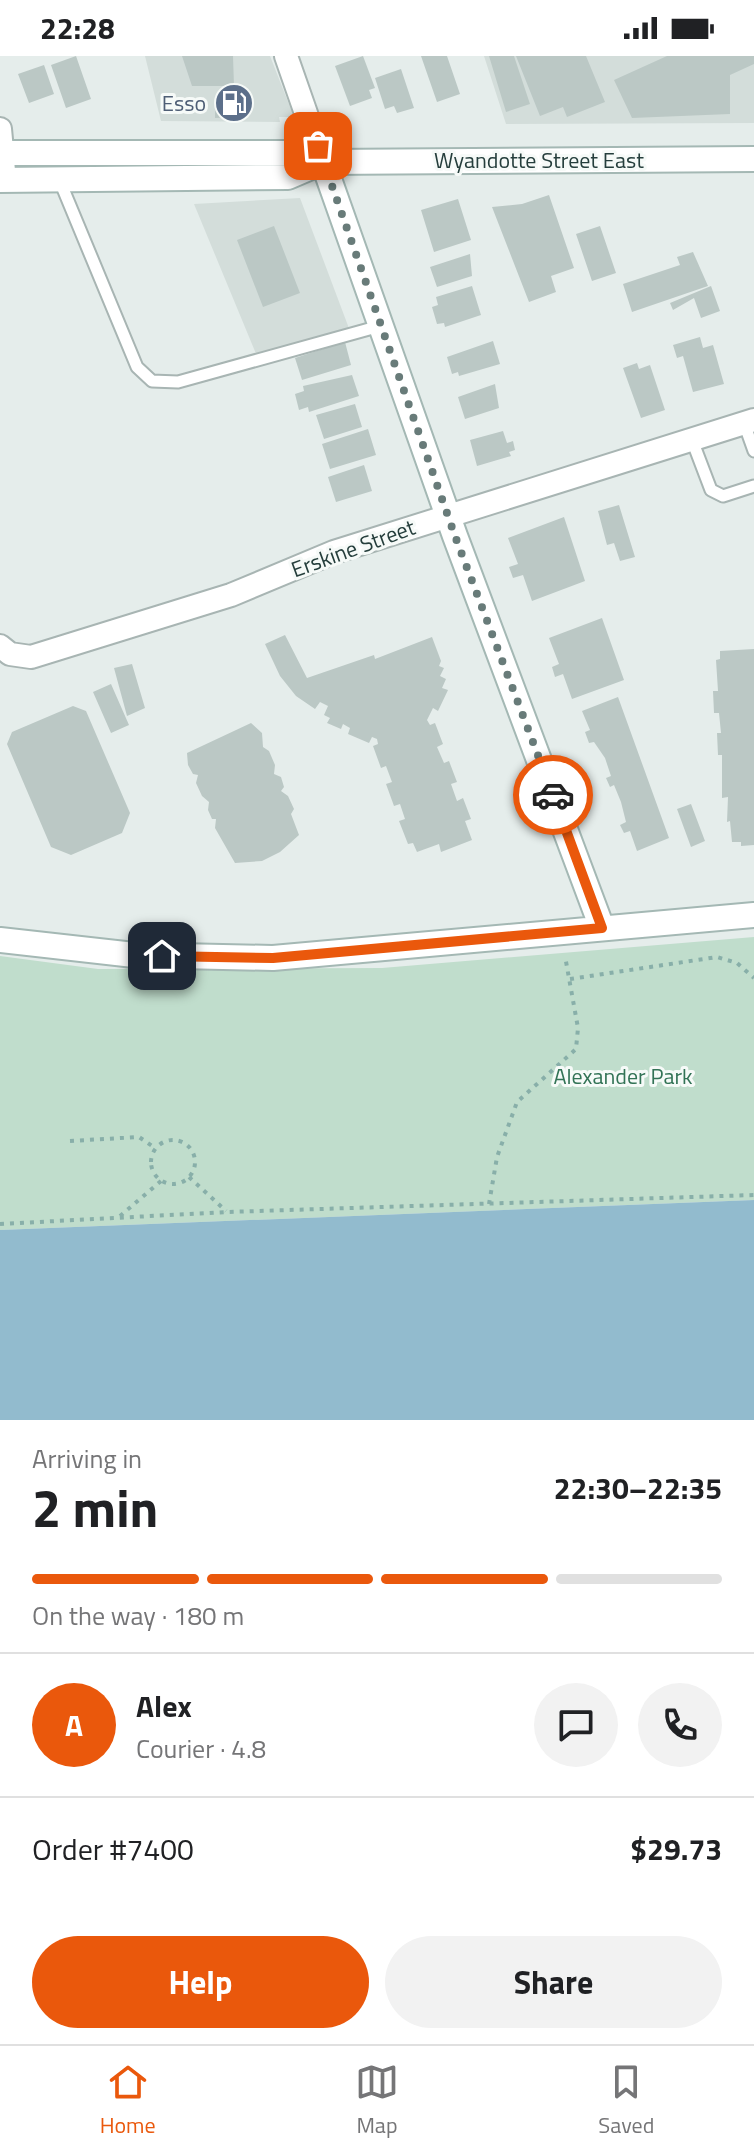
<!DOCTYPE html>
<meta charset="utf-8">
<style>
:root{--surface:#fff;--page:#f2f2f2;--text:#202124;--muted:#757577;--line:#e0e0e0;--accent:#ea580c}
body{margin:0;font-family:"Titillium Web",sans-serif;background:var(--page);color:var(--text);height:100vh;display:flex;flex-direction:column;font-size:30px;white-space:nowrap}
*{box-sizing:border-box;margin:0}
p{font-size:26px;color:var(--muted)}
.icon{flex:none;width:44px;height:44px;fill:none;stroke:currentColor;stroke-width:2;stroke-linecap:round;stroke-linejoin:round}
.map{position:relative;height:1364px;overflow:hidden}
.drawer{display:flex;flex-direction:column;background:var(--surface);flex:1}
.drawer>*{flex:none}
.pin{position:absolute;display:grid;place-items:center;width:68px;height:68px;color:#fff;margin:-34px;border-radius:16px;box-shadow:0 4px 12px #0006}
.courier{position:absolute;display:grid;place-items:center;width:80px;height:80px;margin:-40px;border:6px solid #ea580c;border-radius:50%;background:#fff;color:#222;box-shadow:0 2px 10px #0007}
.headline em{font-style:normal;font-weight:700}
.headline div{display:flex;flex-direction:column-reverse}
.headline{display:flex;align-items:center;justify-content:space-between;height:136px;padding:0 32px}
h1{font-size:52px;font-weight:700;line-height:60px}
.bar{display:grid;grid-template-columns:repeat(4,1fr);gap:12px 8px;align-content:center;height:96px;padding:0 32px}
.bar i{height:10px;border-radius:6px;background:var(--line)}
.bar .current{background:var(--accent)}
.bar p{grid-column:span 4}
.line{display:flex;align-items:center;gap:20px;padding:0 32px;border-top:2px solid var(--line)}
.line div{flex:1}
.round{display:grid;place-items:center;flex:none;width:84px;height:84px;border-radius:42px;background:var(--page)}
.cta{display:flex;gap:16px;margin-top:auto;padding:16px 32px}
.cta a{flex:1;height:92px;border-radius:48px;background:var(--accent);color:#fff;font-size:32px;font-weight:700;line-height:92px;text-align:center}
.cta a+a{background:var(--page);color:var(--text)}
.status{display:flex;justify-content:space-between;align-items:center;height:56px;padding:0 40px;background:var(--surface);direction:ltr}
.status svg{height:22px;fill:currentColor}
.tab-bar{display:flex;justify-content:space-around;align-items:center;height:112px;border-top:2px solid var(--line);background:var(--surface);font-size:22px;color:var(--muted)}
.tab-bar a{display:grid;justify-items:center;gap:4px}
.tab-bar .current{color:var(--accent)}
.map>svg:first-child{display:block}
.built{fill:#d3ddda}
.green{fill:#c0ddcc}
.water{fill:#92bbce}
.building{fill:#bbc8c5}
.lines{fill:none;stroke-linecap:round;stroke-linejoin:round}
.lane-casing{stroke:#a8b5b3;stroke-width:15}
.street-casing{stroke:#a8b5b3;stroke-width:26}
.secondary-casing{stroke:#a4b8b4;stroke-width:28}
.path{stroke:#88afa9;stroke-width:4;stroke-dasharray:4 6;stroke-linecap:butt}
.lane{stroke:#fff;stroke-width:11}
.street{stroke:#fff;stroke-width:22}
.secondary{stroke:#fff;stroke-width:24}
.done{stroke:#687b79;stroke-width:8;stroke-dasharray:0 14.4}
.route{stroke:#ea580c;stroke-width:10}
.labels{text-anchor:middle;stroke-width:6;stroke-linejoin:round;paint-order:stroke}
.service-label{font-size:22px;fill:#4e5e75;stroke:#f6faf8;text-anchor:end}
.street-label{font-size:22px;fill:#253e3c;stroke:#f6faf8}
.park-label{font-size:22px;fill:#327356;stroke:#f6faf8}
</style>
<div class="status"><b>22:28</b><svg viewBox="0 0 49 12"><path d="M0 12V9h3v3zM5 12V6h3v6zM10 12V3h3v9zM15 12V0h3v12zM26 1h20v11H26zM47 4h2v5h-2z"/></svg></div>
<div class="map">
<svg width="754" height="1364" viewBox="0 0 754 1364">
<rect width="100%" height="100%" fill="#e5edeb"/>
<path class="built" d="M145 0H270L294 61H279L280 66 161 65Z
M484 0H754V67L506 68Z
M300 142 350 275 259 305 194 148Z"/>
<path class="green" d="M754 881V1144L0 1174V900L98 913 382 912Z"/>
<path class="water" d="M754 1144V1364H0V1174Z"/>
<path class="building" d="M76 0 91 43 66 52 51 9Z
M182 0H233L234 30H192Z
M363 0 375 32 369 34 372 42 350 50 335 10Z
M421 0H447L460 38 437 46Z
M489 0H514L530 48 506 56Z
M516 0H586L605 46 567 61 563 51 540 60Z
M667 0H754V8L730 19V58L632 62 614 24Z
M44 9 54 38 29 47 18 18Z
M401 13 414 52 397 57 394 50 385 53 375 22Z
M246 39 245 61 215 62V40Z
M549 139 574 212 551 220 556 236 529 246 492 151 522 148Z
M458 143 471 184 434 196 421 154Z
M274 170 300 237 263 251 237 184Z
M600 170 616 217 592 225 576 178Z
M693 196 708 230 632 256 623 228 680 209 677 201Z
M470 198 472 220 437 231 430 211Z
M472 230 481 259 445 271 444 267 437 268 432 251 438 249 436 241Z
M711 230 720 255 701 262 694 242 673 254 670 247Z
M700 281 703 292 713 289 724 328 693 336 683 300 677 302 673 289Z
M493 285 500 308 459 320 458 316 452 318 447 301Z
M345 286 351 309 302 324 295 302Z
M637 307 639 313 650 309 665 354 641 362 623 312Z
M352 319 359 340 309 356 308 351 299 354 295 338 304 335 303 330Z
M495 328 499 352 465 363 458 341Z
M355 348 362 371 324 383 316 359Z
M368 373 376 399 330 413 322 388Z
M503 375 507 387 513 385 515 394 509 396 511 400 477 410 470 384Z
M364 409 372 435 336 446 328 421Z
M619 449 635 501 620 505 614 487 607 489 598 455Z
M564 461 585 525 532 545 523 519 513 522 509 511 518 508 508 482Z
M602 562 624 624 572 643 563 618 555 621 552 611 559 608 549 582Z
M285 579 307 622 374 599 375 603 432 581 441 605 439 610 444 612 440 620 446 623 442 632 448 634 438 655 433 652 427 664 430 669 435 667 443 688 437 691 444 707 449 705 457 726 451 728 457 745 463 742 471 763 465 765 472 784 441 796 439 788 417 796 413 787 408 788 399 765 405 763 400 748 394 750 386 728 392 726 386 710 381 712 373 690 378 688 377 683 372 681 369 687 348 678 350 672 343 668 341 673 327 667 330 662 324 659 328 650 320 646 315 653 296 640 280 620 265 588Z
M754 593V789L741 790V786H732L730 765 727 766 728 741 722 742V699H718L717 677H721L719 657H714L713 635H718L716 604 720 603V595Z
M132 608 145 652 127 660 114 612Z
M111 628 129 669 111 677 93 636Z
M618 641 669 782 637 795 630 775 624 777 620 769 626 766 621 746 614 729 610 731 606 722 611 720 605 702 594 686 589 687 585 676 590 674 582 655Z
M73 650 86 655 130 757 122 777 71 799 51 791 7 688 12 676Z
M251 667 262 677 263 691 269 695 275 709 274 718 281 721 284 731 281 735 288 740 294 753 291 758 299 779 280 796 262 805 235 807 215 772 216 763H212L208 754 209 746 202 740 196 727 198 719 193 718 188 709 187 697Z
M691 748 705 785 691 791 677 753Z"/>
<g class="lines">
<defs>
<path id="lane" d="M59 123 137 311 152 325 178 326 380 270
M744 367 754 395
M692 384 711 434 723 440 754 430"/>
<path id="street" d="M286 0 323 106
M0 73 4 115
M0 590 10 598 31 601 231 539 334 496 754 364"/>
<path id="secondary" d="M0 97H292L323 106 754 103
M323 106 455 480 602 872
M0 124 288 121 323 106
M0 884 134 899 273 902 754 859"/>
</defs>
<use href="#lane" class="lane-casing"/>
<use href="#street" class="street-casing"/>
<use href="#secondary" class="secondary-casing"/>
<path class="path" d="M570 923 717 901 737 907 754 922
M151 1106a22 22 0 1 1 44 0a22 22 0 1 1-44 0Z
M70 1085 139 1081 155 1092
M189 1121 226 1155
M489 1148 497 1101 517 1046 576 993 578 972 565 900
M120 1160 161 1125
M0 1168 227 1156 754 1139"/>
<use href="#lane" class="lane"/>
<use href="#street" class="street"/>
<use href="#secondary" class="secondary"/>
</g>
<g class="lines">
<path class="done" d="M318 90 455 480 553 739"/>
<path class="route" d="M162 900 273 902 602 872 553 739"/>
</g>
<defs>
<symbol id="fuel-disc" viewBox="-11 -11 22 22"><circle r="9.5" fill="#5c6f8a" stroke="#f6faf8"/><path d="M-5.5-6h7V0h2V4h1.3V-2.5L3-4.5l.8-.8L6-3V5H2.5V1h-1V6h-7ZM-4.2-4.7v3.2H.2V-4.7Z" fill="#fff"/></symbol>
</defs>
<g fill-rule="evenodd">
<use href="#fuel-disc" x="212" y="25" width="44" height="44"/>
</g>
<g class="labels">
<g class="service-label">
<text x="206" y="55">Esso</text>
</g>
<g class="street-label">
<text x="539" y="112">Wyandotte Street East</text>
<text transform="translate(353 492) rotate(-20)" y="8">Erskine Street</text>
</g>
<g class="park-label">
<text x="623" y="1028">Alexander Park</text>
</g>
</g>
</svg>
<div class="pin" style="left:318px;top:90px;background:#ea580c"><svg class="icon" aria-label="bag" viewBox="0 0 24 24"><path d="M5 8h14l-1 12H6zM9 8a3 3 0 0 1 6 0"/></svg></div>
<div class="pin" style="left:162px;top:900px;background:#1f2937"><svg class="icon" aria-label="home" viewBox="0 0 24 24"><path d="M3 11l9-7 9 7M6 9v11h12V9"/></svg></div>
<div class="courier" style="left:553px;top:739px"><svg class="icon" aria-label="car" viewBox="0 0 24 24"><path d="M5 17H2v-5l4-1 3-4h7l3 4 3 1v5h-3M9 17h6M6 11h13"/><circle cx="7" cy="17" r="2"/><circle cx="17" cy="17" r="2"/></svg></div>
</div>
<section class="drawer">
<div class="headline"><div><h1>2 min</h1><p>Arriving in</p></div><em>22:30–22:35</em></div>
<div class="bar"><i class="current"></i><i class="current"></i><i class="current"></i><i></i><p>On the way · 180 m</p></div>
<div class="line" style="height:144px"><b class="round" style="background:var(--accent);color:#fff">A</b><div><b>Alex</b><p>Courier · 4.8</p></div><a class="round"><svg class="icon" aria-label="chat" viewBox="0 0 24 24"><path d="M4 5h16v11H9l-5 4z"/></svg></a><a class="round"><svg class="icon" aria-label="phone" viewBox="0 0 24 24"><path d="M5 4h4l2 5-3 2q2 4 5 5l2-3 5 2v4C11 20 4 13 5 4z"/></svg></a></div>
<div class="line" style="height:104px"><div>Order #7400</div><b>$29.73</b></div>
<div class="cta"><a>Help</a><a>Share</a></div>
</section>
<nav class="tab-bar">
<a class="current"><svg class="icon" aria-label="home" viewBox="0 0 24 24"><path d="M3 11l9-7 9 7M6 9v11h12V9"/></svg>Home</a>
<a><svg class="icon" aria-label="map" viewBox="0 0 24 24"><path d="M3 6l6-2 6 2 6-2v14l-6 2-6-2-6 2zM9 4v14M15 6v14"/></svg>Map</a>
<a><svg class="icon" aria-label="saved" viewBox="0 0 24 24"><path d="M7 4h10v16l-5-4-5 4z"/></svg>Saved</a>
</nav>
